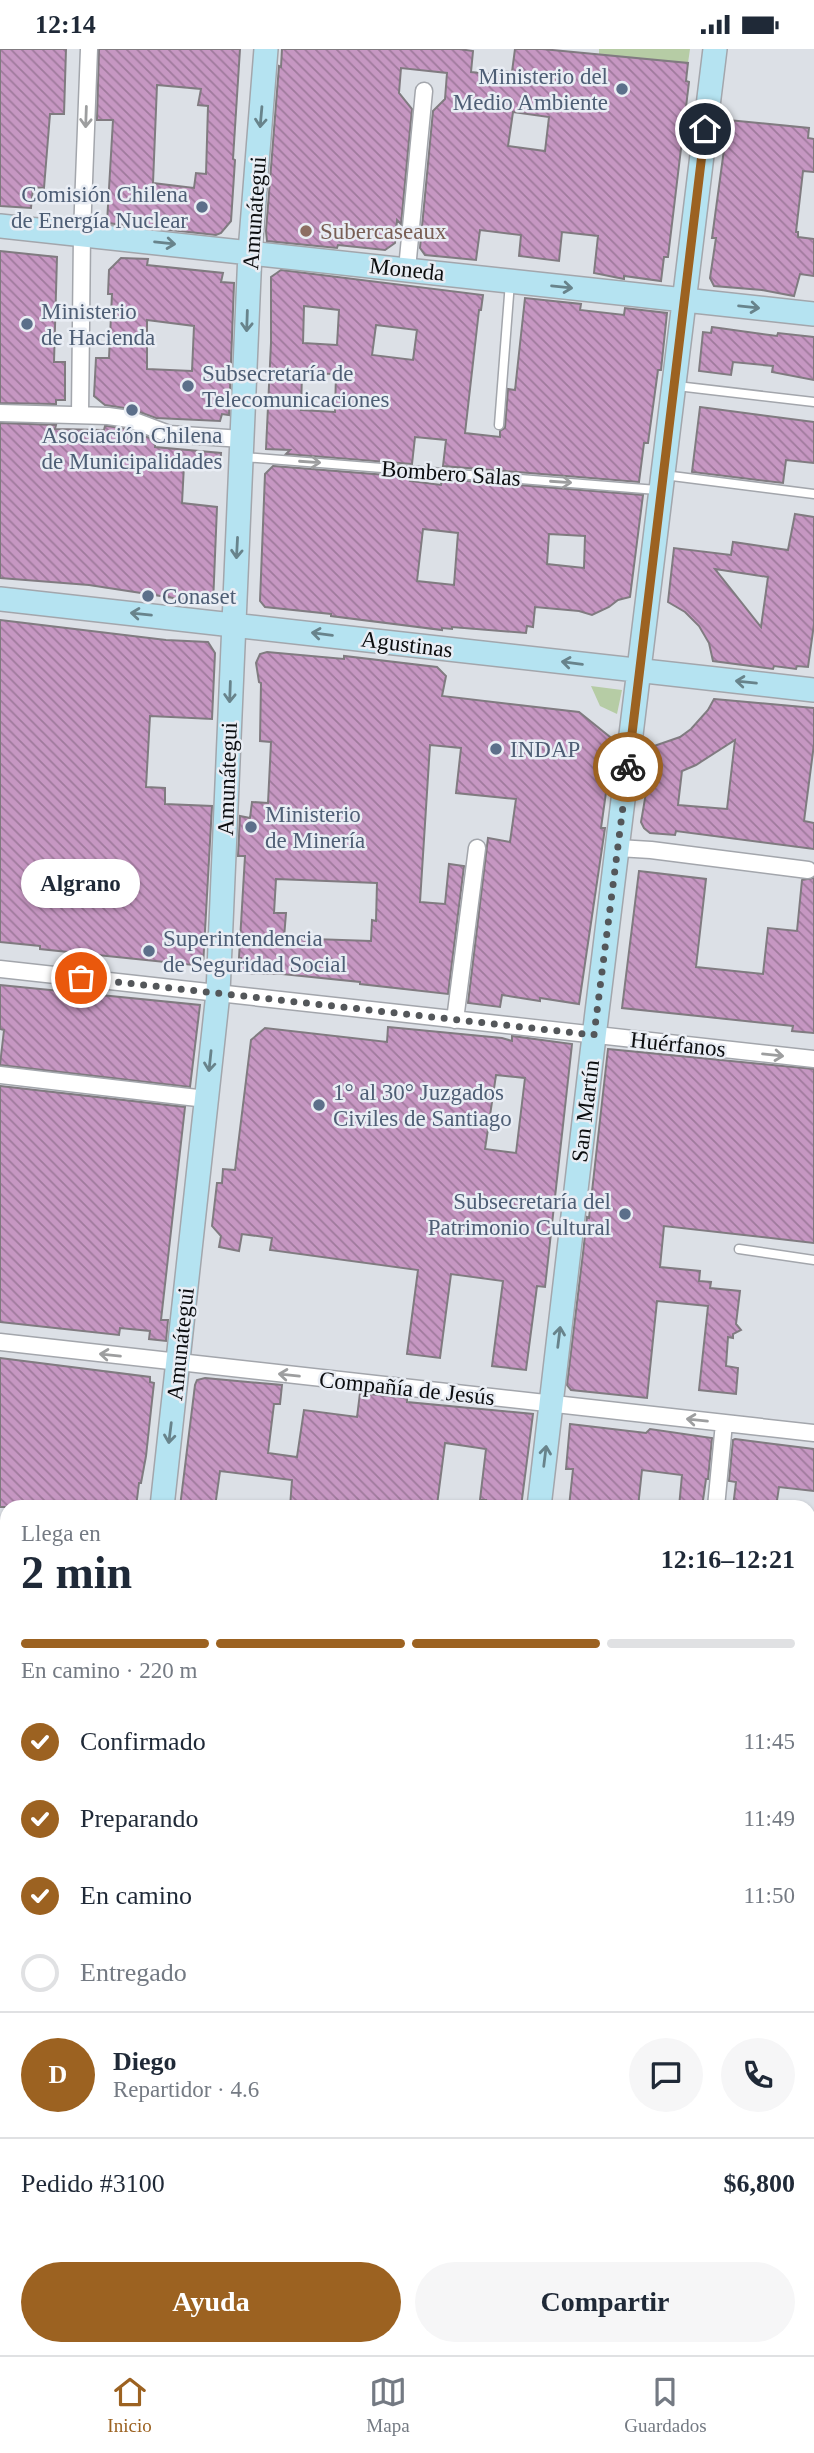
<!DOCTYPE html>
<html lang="es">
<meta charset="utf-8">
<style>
:root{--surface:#fff;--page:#f6f6f7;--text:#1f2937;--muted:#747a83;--line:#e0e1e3;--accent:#9c6221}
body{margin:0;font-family:Georgia,serif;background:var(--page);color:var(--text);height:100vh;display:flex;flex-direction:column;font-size:26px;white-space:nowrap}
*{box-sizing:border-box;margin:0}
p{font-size:23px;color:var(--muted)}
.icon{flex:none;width:38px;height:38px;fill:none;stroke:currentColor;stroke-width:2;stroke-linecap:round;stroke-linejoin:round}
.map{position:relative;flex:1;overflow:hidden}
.side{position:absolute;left:0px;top:1451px;width:816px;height:856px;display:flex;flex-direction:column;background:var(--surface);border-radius:21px 21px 0 0;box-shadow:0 2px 5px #0004}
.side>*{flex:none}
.pin{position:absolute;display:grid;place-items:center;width:60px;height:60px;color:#fff;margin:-30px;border:4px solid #fff;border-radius:50%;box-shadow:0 2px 7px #0007}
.courier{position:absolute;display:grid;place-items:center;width:70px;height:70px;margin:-35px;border:5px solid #9c6221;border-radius:50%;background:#fff;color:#222;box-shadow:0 2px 9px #0007}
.bubble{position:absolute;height:49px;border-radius:24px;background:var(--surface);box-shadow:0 2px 5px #0004;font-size:23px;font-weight:700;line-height:49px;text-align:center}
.head em{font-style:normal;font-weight:700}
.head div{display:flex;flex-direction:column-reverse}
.head{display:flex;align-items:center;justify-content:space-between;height:119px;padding:0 21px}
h1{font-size:46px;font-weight:700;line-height:52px}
.bar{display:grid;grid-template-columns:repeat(4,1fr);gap:10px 7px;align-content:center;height:84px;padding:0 21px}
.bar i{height:9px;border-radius:5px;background:var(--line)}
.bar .selected{background:var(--accent)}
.bar p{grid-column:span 4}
.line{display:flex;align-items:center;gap:18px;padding:0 21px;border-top:2px solid var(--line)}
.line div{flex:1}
.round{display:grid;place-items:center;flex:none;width:74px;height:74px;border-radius:37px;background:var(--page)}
ol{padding:0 21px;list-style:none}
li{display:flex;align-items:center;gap:21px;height:77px}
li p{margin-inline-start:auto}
li .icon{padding:7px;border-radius:50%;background:var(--accent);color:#fff;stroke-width:4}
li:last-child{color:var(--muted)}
li i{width:38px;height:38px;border:4px solid var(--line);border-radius:50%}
.action{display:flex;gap:14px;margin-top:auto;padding:14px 21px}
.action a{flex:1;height:80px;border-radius:42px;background:var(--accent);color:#fff;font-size:28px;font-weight:700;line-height:80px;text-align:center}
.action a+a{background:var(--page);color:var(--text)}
.status{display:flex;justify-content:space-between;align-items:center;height:49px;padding:0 35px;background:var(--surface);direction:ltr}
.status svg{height:19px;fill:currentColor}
.dock{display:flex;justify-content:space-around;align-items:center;height:98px;border-top:2px solid var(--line);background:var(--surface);font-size:19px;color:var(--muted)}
.dock a{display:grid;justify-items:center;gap:4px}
.dock .selected{color:var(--accent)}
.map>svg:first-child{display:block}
.green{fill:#b6cca5}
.building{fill:url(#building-back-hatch);stroke:#807b80;stroke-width:2;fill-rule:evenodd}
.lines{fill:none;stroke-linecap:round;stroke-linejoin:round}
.lane-casing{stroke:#a3a6ac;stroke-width:11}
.street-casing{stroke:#a3a6ac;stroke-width:19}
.secondary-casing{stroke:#a3a6ac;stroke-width:26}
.primary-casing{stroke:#bbbbbc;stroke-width:28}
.highway-casing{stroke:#bbbbbc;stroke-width:33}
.lane{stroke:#fff;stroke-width:8}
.street{stroke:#fff;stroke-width:16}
.secondary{stroke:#b5e3f1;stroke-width:23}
.primary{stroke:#6bc7e3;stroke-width:24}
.highway{stroke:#09a1d1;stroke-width:30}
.oneway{stroke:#9d9e9f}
.oneway2{stroke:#68838b}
.done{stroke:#54575a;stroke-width:7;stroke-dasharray:0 12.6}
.route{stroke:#9c6221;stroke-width:9}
.service-dot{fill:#5c6f8a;stroke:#e9edf4;stroke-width:2.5}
.education-dot{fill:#8d6e63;stroke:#e9edf4;stroke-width:2.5}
.labels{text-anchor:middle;stroke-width:5;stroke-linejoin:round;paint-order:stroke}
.service-label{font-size:23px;fill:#4e5e75;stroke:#e9edf4;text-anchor:start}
.street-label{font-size:23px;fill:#0b0d0f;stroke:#e9edf4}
.education-label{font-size:23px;fill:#785e54;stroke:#e9edf4;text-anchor:start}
</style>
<div class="status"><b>12:14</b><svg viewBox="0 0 49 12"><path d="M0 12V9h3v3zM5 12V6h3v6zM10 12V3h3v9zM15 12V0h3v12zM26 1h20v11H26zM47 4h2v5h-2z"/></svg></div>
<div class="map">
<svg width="814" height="2306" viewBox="0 0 814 2306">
<defs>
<pattern id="building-back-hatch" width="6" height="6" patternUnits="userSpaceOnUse" patternTransform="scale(1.75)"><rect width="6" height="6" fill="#c697c2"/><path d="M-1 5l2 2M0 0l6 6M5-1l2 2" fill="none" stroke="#9f7a9c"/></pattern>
</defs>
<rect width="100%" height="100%" fill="#dce0e6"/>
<path class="green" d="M599 0H690L688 14 599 6Z
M591 637 622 641 617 665 600 657Z"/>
<path class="building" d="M0 0H66L64 65H50L44 139 33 138 31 159 0 157Z
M99 0H240L233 110 235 111 231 172 221 184 216 186 107 174 113 71H97ZM157 36 201 40 198 56 208 57 206 125 196 124 194 139 153 134Z
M282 0H459L473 2 471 23 500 26 501 22 512 23 515 0H542L688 14 686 32 689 33 668 208H664L661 232 624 227V230L594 224 598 187 562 183 559 212 519 207 521 186 480 181 476 211 425 206 420 199 433 62 445 50 447 24 401 19 399 44 412 60 401 175 397 171 395 194 385 201 338 196 337 199 267 192 266 182 279 17 281 18ZM513 63 549 68 545 102 508 97Z
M728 71 809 79 808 89 814 90V123L803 122 796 183H798V188L814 190V227L800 225 794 247 762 241 714 237 710 229 716 189H712Z
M0 202 57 208 54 313H65V351H56V355L0 354Z
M121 209 148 210 147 216 223 224 221 233 234 234 229 366 222 365 220 372 156 369 131 360 105 356 94 347 96 309H109L112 245H108L109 221ZM147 271 194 277 192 322 147 320Z
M281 221 483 246 481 261H479L465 384 500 388V382L505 379 508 340 515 341 525 249 581 255 580 261 624 266 625 259 667 264 661 321H658L648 394H644L639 433 443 417 446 391 415 388 412 415 286 405 290 401 266 400 271 294V228ZM304 257 339 261 337 296 303 294ZM376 276 417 281 413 311 372 306ZM302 324 336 325 335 363 301 361Z
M712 278 777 287 778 284 814 288V331L772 323 773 317 733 313 731 326 699 322 703 283 711 284Z
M700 358 814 373V414L786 411 783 434 692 423Z
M0 374 56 376 55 380 104 381 105 377H107L126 380 155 391V398L221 404 220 419 184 416 182 454 217 458 213 555 89 536 0 529Z
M273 417 411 428 410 432 441 436 442 430 643 446 630 548 618 551 609 558 592 566 579 562 535 558 533 578 527 577 526 584 452 578V580L442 579V581L331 567V565L265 558 260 552 265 425ZM423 480 458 484 454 536 417 532ZM549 485 585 487 584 519 547 515Z
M795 465 814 468V575L808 618 797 617 796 620 774 617 773 620 713 612 709 594 699 577 685 563 668 553 674 499 731 506 733 493 788 501ZM715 520 768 528 761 578Z
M0 571 166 591 208 593 215 604 212 670 150 667 146 738 165 739V755L212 757 203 917 40 900V897L0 893Z
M267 603 344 610V607L437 618 446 627 442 647 579 663 610 688 608 708H611L601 779H605L579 955 540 949V952L502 946 500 958 468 954 488 789 510 793 516 750 456 744 461 699 430 696 420 853 445 855 449 815 464 817 448 945 360 935V933L282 925 240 924 241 909H239L245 807H238L240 767 250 769 252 753 268 754 271 693 260 692 261 634 259 633 256 614 260 605ZM276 830 377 834 376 872 372 871 371 892 284 889 286 864H274Z
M714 650 814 659V695L804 772 814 774V800L676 782 675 786 650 784 644 779 641 773 654 697 680 688 691 680 708 661ZM735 691 727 760 678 756 682 722 696 716Z
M639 822 706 830 696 918 763 925 768 879 797 882 802 831 814 829V984L792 982 793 977 622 959Z
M0 936 200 956 190 1038 0 1016 4 981 0 980Z
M388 978 502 989 512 992V987L572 995 545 1238 537 1237 526 1321 492 1317 503 1232 451 1225 440 1309 407 1305 418 1221 270 1201 272 1189 242 1185 239 1202 219 1198 221 1187 212 1177 217 1134H222L223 1120 235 1121 251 991 265 979 387 993ZM496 1026 525 1029 516 1104 485 1100Z
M608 1000 814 1020V1194L664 1177 660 1218 700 1222 699 1232 711 1233 710 1239 740 1242 736 1275 741 1281 733 1285V1289L728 1288 726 1317 738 1319 736 1345 699 1341 708 1257 657 1252 647 1349 571 1341 567 1336 583 1204 587 1168 589 1169Z
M0 1037 185 1058 161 1271H168L166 1292 149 1290 150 1282 120 1279 119 1286 0 1273Z
M0 1309 150 1328V1333L154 1334 151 1361 146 1407 141 1434H139L136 1458H0Z
M205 1329 282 1336 280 1355H274L268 1404 297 1408 304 1361 357 1368 360 1344 407 1349V1353L533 1365 521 1458H485L486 1451H480L486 1400 445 1394 437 1456 432 1455 431 1458H290L292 1431 220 1422 215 1458H180L195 1336 197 1331Z
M570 1375 646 1384 650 1380 712 1389 708 1430H706L702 1458H679L682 1426 642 1421 638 1458H569L573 1420H566Z
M735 1390 814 1400V1442L779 1438 776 1458H733L736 1433 729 1432 733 1391Z"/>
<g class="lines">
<defs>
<path id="lane" d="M677 337 814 353
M499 376 510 233
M244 408 657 441
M664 426 814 445
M739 1200 814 1211"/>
<path id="street" d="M407 220 424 42
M0 364 108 367 129 370 169 385 242 390
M80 366 82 185 89 0
M618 799 651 801 808 821
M0 920 814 1010
M455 971 477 799
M0 1026 206 1050
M0 1293 814 1384
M716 1458 724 1374
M0 2023H7
M808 2100H814"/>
<path id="secondary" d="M0 177 814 265
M0 550 814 641
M162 1458 218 944 250 203 266 0
M539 1458 592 1004 715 0
M0 1649 7 1650
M808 1728 814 1729
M62 2306 63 2300
M438 2306 439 2300"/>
<path id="primary" d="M809 2182 814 2141
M796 2306 797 2300"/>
<path id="highway" d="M811 2163 814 2186
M813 2306 814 2294"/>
</defs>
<use href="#lane" class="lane-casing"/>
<use href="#street" class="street-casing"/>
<use href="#secondary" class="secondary-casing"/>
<use href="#primary" class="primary-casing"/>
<use href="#highway" class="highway-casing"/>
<use href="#lane" class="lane"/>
<use href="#street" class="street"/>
<use href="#secondary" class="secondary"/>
<use href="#primary" class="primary"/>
<use href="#highway" class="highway"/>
</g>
<defs><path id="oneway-shaft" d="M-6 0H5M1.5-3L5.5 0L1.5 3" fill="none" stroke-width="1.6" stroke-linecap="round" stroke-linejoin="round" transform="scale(1.75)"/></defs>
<g class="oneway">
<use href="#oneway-shaft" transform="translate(86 68) rotate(92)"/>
<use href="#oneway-shaft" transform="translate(310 413) rotate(4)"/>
<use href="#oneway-shaft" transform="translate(561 433) rotate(4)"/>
<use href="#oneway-shaft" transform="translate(773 1006) rotate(6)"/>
<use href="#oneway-shaft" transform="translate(110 1306) rotate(-174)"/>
<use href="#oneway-shaft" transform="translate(289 1326) rotate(-174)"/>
<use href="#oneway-shaft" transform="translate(697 1371) rotate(-174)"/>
</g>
<g class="oneway2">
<use href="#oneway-shaft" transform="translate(261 68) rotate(95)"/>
<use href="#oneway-shaft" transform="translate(165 194) rotate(6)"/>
<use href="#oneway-shaft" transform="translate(562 238) rotate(6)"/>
<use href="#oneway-shaft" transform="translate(749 258) rotate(6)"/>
<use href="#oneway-shaft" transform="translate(247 272) rotate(92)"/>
<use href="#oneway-shaft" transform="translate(237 499) rotate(93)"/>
<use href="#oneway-shaft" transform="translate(141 565) rotate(-174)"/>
<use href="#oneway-shaft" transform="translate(322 585) rotate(-173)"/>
<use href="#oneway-shaft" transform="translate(572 614) rotate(-173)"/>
<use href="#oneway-shaft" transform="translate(746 633) rotate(-174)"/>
<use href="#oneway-shaft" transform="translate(230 643) rotate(92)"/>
<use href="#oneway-shaft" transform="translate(210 1012) rotate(96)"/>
<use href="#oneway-shaft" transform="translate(559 1288) rotate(-83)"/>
<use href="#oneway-shaft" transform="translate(170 1384) rotate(97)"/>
<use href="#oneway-shaft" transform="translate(545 1407) rotate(-83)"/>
</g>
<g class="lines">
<path class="done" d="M81 929 594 986 628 718"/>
<path class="route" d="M628 718 705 80"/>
</g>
<g class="service-dot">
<circle cx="622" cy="40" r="7"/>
<circle cx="202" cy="158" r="7"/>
<circle cx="27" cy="275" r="7"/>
<circle cx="188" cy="337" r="7"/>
<circle cx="132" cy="361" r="7"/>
<circle cx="148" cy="547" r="7"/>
<circle cx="496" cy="700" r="7"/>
<circle cx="251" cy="778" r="7"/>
<circle cx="149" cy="902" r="7"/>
<circle cx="319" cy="1056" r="7"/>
<circle cx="625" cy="1165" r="7"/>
</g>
<circle class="education-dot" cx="306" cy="182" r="7"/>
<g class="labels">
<g class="service-label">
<text x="608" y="35" text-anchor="end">Ministerio del<tspan x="608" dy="26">Medio Ambiente</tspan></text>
<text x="188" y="153" text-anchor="end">Comisión Chilena<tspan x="188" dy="26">de Energía Nuclear</tspan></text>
<text x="41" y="270">Ministerio<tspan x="41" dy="26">de Hacienda</tspan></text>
<text x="202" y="332">Subsecretaría de<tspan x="202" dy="26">Telecomunicaciones</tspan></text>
<text x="132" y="394" text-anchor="middle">Asociación Chilena<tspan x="132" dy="26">de Municipalidades</tspan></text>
<text x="162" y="555">Conaset</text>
<text x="510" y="708">INDAP</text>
<text x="265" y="773">Ministerio<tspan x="265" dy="26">de Minería</tspan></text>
<text x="163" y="897">Superintendencia<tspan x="163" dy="26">de Seguridad Social</tspan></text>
<text x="333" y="1051">1° al 30° Juzgados<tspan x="333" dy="26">Civiles de Santiago</tspan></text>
<text x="611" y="1160" text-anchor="end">Subsecretaría del<tspan x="611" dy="26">Patrimonio Cultural</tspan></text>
</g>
<g class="street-label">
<text transform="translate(254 164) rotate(-86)" y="8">Amunátegui</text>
<text transform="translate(407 220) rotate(6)" y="8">Moneda</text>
<text transform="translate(451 424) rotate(4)" y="8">Bombero Salas</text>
<text transform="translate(407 595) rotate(7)" y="8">Agustinas</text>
<text transform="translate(227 730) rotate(-88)" y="8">Amunátegui</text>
<text transform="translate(678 995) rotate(6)" y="8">Huérfanos</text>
<text transform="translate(585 1062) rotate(-83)" y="8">San Martín</text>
<text transform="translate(180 1295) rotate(-84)" y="8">Amunátegui</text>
<text transform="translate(407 1339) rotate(6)" y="8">Compañía de Jesús</text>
</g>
<g class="education-label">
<text x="320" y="190">Subercaseaux</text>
</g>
</g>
</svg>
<div class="pin" style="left:81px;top:929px;background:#ea580c"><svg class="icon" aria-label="bag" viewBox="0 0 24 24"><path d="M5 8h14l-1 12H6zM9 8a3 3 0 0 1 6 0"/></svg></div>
<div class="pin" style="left:705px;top:80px;background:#1f2937"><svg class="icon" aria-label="home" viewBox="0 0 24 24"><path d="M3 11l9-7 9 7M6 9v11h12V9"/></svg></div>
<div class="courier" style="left:628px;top:718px"><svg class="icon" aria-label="bike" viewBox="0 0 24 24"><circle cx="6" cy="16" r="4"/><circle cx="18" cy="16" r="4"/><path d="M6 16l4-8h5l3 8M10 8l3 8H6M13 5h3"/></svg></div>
<div class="bubble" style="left:21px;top:810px;width:119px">Algrano</div>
<section class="side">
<div class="head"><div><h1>2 min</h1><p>Llega en</p></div><em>12:16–12:21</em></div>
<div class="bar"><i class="selected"></i><i class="selected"></i><i class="selected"></i><i></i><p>En camino · 220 m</p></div>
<ol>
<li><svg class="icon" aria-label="check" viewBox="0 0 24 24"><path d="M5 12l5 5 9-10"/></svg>Confirmado<p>11:45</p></li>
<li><svg class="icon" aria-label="check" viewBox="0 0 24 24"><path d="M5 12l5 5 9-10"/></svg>Preparando<p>11:49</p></li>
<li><svg class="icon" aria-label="check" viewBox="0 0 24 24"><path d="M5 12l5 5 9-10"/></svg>En camino<p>11:50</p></li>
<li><i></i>Entregado</li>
</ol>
<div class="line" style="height:126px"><b class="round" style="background:var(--accent);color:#fff">D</b><div><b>Diego</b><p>Repartidor · 4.6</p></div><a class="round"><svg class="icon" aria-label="chat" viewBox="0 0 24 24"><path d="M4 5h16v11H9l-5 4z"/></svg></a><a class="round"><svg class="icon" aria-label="phone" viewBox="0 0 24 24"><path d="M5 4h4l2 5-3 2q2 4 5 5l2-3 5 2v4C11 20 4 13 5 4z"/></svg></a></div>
<div class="line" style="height:91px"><div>Pedido #3100</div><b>$6,800</b></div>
<div class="action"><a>Ayuda</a><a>Compartir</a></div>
</section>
</div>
<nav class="dock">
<a class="selected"><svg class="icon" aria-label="home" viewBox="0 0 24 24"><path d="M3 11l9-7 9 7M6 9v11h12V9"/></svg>Inicio</a>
<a><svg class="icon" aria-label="map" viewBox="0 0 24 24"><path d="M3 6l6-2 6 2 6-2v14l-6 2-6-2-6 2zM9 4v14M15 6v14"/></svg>Mapa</a>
<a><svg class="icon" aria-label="saved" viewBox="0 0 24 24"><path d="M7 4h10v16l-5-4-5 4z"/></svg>Guardados</a>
</nav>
